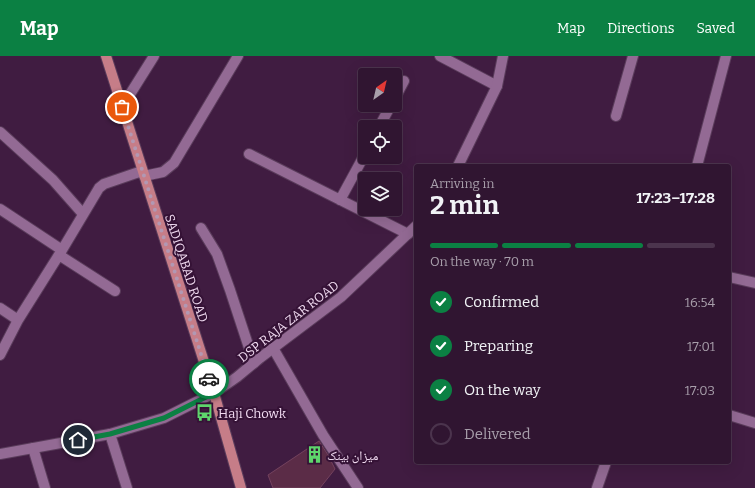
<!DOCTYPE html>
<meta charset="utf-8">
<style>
:root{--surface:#301531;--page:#3c223d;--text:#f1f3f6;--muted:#a89fab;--line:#4b344d;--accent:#0b8043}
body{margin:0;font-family:Bitter,"Noto Naskh Arabic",serif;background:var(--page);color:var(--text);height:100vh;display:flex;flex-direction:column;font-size:15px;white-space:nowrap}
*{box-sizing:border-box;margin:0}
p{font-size:13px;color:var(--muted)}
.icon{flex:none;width:22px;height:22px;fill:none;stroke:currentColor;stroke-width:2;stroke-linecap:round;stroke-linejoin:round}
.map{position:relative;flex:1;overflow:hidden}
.drawer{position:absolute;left:414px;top:108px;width:317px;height:300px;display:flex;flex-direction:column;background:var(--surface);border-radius:4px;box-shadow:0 4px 16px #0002,0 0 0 1px var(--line)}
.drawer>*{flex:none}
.needle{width:26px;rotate:34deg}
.buttons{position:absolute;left:358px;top:12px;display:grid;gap:8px}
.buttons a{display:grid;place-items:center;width:44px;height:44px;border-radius:4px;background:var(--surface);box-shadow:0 4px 16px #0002,0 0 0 1px var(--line);font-size:20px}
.pin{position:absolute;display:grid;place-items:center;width:34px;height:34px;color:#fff;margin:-17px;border:2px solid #fff;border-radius:50%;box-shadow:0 1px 4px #0007}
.courier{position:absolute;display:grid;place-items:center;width:40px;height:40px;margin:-20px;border:3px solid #0b8043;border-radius:50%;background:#fff;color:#222;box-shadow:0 1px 5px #0007}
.overview em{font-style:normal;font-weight:700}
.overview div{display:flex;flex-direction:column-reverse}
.overview{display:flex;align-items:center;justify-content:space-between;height:68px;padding:0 16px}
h1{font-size:26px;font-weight:700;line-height:30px}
.bar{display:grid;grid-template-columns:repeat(4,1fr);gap:6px 4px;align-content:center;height:48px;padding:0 16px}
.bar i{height:5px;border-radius:3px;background:var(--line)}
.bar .on{background:var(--accent)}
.bar p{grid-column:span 4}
ol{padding:0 16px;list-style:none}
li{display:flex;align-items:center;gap:12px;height:44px}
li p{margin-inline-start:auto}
li .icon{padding:4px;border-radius:50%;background:var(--accent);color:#fff;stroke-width:4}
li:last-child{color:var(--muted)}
li i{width:22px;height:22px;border:2px solid var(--line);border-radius:50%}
header{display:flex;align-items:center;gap:24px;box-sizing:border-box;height:56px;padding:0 20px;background:var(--accent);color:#fff}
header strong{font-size:19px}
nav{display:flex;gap:22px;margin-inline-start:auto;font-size:14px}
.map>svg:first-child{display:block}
.building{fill:#5b2c47;stroke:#74425e}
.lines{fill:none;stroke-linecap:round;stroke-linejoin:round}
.street-casing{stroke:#5a3c5b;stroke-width:12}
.secondary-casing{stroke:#5a3c5b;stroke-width:12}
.primary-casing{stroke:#5a3c5b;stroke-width:12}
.street{stroke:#936a94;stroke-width:10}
.secondary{stroke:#936a94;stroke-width:10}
.primary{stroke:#c67d88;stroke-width:10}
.done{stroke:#b298b3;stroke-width:4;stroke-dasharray:0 7.2}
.route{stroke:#0b8043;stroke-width:5}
.labels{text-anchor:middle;stroke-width:4;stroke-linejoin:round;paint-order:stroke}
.street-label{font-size:13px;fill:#f0daf0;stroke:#351236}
.poi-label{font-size:13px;fill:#f0daf0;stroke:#351236;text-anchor:start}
</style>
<header>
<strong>Map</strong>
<nav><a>Map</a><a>Directions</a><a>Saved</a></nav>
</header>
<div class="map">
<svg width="755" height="432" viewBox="0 0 755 432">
<rect width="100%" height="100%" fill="#401c41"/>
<path class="building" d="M319 385 328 399 335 413 320 432H273L268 419Z"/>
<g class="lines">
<defs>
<path id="street" d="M440 0 497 30
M395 42 404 25
M122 51 154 0
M616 60 633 0
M379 71 391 49
M0 76 53 124 83 158
M249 98 408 178
M697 110 726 0
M144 120 163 116 174 107 238 0
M340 144 365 98
M0 153 62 194
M201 172 217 198 230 234 254 307
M59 199 115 235
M729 221 755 227
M0 252 18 264
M273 292 323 379 358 432
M0 299 18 264 62 194 99 132 104 128 142 115
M729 359 755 367
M110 378 127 432
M33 392 45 432
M597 432 606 406"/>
<path id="secondary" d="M458 110 497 30 503 0
M0 398 110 378 164 362 214 337 237 321 260 302 341 241 416 170"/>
<path id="primary" d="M106 0 214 337 241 432"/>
</defs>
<use href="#street" class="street-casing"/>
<use href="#secondary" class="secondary-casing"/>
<use href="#primary" class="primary-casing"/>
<use href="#street" class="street"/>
<use href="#secondary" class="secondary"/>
<use href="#primary" class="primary"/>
</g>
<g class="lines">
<path class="done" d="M122 51 209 323"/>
<path class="route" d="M78 384 110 378 164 362 214 337 209 323"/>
</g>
<defs>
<symbol id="bus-bare" viewBox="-9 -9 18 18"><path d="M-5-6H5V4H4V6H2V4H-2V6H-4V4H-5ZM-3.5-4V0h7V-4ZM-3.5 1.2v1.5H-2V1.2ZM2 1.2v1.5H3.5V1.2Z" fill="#5ed56c" stroke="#351236" stroke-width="2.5" paint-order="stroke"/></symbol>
<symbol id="building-bare" viewBox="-9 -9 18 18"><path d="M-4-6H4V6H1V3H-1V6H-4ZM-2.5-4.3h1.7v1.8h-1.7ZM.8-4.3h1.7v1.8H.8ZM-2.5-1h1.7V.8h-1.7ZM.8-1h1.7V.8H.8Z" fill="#5ed56c" stroke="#351236" stroke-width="2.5" paint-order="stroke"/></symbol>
</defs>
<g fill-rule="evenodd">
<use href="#bus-bare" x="192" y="344" width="25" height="25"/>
<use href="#building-bare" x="302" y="386" width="25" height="25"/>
</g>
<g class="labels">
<g class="street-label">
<text transform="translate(187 212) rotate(72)" y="5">SADIQABAD ROAD</text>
<text transform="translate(288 265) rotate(-38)" y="5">DSP RAJA ZAR ROAD</text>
</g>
<g class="poi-label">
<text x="218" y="362">Haji Chowk</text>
<text x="327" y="404">میزان بینک</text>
</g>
</g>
</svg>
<div class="buttons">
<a><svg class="needle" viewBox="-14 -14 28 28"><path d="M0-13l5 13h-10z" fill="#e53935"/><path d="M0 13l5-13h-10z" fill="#a89fab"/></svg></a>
<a><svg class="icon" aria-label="locate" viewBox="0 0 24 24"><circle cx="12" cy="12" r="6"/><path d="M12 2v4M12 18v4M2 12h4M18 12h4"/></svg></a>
<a><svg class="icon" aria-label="layers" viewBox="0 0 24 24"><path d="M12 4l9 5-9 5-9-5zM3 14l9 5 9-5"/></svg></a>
</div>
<div class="pin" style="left:122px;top:51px;background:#ea580c"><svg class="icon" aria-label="bag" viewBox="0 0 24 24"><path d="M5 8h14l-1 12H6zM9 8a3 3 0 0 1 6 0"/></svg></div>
<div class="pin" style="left:78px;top:384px;background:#1f2937"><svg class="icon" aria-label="home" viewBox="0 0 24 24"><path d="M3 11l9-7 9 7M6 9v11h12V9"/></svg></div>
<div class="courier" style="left:209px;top:323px"><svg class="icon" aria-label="car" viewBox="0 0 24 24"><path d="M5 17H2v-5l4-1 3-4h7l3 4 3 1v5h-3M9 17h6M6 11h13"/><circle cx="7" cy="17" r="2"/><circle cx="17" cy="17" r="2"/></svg></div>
<section class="drawer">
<div class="overview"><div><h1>2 min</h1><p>Arriving in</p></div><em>17:23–17:28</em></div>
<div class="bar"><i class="on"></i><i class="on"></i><i class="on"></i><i></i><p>On the way · 70 m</p></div>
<ol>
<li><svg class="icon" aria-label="check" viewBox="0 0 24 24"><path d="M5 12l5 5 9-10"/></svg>Confirmed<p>16:54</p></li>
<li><svg class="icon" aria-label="check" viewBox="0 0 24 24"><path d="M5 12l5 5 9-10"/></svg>Preparing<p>17:01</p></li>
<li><svg class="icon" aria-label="check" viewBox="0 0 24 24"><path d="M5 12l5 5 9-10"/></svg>On the way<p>17:03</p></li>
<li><i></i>Delivered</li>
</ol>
</section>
</div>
